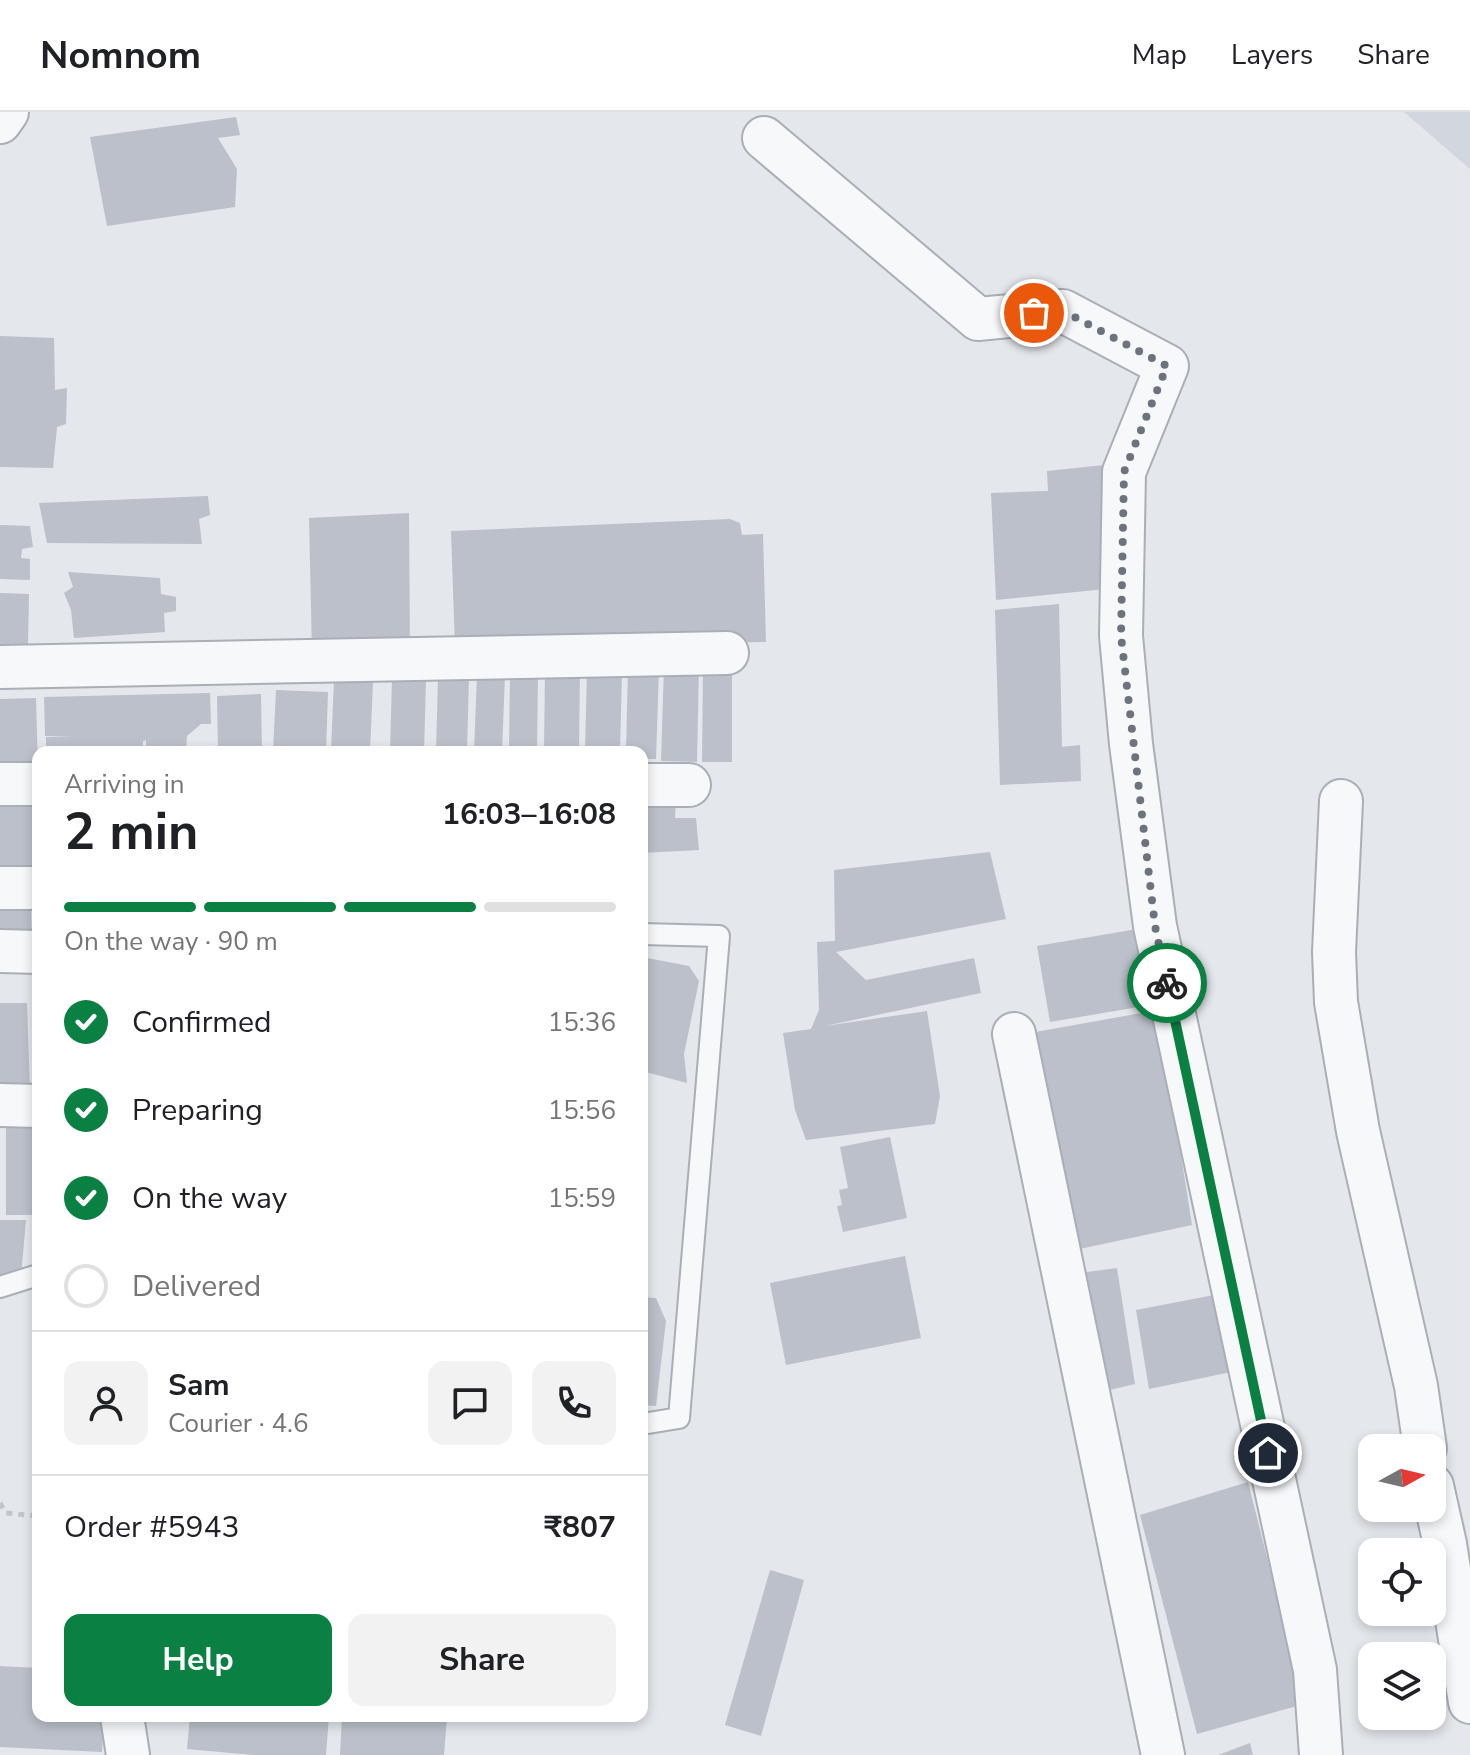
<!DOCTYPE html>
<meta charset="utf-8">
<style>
:root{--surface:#fff;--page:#f2f2f2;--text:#202124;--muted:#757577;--line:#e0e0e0;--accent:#0b8043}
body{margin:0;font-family:"Nunito Sans",sans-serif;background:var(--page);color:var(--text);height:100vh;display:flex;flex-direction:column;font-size:30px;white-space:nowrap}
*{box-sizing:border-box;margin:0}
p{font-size:26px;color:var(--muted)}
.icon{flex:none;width:44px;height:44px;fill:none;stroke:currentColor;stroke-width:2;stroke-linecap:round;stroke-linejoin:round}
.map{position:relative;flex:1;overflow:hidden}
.drawer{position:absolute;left:32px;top:634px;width:616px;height:976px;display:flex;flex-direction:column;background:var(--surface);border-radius:16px;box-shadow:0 4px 12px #0003}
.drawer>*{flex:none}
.needle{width:52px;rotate:82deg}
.fabs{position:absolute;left:1358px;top:1322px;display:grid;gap:16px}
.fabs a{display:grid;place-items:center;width:88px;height:88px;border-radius:16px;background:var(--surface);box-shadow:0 4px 12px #0003;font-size:40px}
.pin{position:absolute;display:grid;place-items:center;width:68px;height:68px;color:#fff;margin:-34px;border:4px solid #fff;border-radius:50%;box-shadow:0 2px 8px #0007}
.courier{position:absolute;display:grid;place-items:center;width:80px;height:80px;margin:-40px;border:6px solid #0b8043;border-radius:50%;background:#fff;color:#222;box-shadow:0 2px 10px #0007}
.summary em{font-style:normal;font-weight:700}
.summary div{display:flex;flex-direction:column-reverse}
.summary{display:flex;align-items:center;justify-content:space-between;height:136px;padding:0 32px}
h1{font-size:52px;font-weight:700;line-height:60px}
.bar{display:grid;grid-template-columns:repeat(4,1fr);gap:12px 8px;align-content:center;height:96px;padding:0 32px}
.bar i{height:10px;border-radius:6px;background:var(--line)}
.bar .on{background:var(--accent)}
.bar p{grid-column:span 4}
.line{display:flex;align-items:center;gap:20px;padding:0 32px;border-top:2px solid var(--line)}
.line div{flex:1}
.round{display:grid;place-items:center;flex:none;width:84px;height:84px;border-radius:16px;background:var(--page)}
ol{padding:0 32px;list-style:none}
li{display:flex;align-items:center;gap:24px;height:88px}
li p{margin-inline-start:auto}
li .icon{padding:8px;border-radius:50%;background:var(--accent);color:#fff;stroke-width:4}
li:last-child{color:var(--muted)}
li i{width:44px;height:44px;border:4px solid var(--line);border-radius:50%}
.action{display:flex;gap:16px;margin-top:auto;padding:16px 32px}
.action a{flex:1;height:92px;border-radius:16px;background:var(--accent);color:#fff;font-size:32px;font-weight:700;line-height:92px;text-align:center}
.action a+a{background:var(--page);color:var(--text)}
header{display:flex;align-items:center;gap:48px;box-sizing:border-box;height:112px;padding:0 40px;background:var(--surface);border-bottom:2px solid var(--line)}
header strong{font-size:38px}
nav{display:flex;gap:44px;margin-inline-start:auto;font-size:28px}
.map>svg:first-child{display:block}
.built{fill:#d2d6de}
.building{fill:#bbc0ca}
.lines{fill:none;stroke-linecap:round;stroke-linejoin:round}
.service-casing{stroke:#a9aeb7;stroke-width:24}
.minor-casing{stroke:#a9aeb7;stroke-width:46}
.path{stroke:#c2c5cb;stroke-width:5;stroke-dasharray:6 6;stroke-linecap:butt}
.service{stroke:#f7f8fa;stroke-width:20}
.minor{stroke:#f7f8fa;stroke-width:42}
.done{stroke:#6c737f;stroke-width:8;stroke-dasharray:0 14.4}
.route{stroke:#0b8043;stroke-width:10}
</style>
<header>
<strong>Nomnom</strong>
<nav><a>Map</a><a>Layers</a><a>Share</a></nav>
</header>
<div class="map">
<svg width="1470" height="1643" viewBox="0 0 1470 1643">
<rect width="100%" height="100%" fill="#e4e7ec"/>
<path class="built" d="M1404 0H1470V57Z"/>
<path class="building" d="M236 5 240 23 218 26 237 57 235 95 107 114 90 25Z
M0 224 54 226 55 278 67 276 66 312 57 315 53 356 0 355Z
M1114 352 1116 476 996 488 991 381 1048 379 1047 359Z
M208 384 210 403 199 407 202 432 47 431 39 391Z
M409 401 410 539 312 541 309 406Z
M730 407 740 411 742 423 763 422 766 530 455 536 451 419Z
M0 413 30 414 33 435 22 437 21 446 30 447V468L0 467Z
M68 460 160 466 161 482 176 485V499L164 501 165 520 74 526 71 498 64 481 73 475Z
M0 481 29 482 28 533 0 532Z
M1059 492 1062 635 1080 633 1081 669 1000 673 995 498Z
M703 553 732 554V650H702Z
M628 554 659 555 656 647H642V640H626Z
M664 554 699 555 697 650 661 649Z
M545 557 580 558 579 640H544Z
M587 557 622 558 620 640H585Z
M510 560H538L537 640H509Z
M477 562 505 563 502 640H474Z
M438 565 469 566 467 640H436Z
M334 567 373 569 370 640H331Z
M392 567 426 568 424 640H390Z
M276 578 328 580 326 640H273Z
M210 581 211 612H201L187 624 186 640H146V628L143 629V640H46V625H74L45 624 44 585Z
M261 582 262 640H218L217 584Z
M36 586 38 656 0 657V587Z
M0 687H35L36 755 0 756Z
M642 687H676L675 706H696L699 738 642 741Z
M990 740 1006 807 836 840 866 868 974 846 981 881 825 914 927 899 940 984 935 1012 806 1028 795 998 783 921 811 917 819 898 817 830 835 829 834 758Z
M0 795 31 796 32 828H0Z
M1155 814 1168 890 1050 910 1037 834Z
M642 845 689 854 699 869 684 942 687 971 642 959Z
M0 891H27L30 981 0 980Z
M1158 898 1192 1113 1075 1138 1030 921Z
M6 1003H38V1103H6Z
M890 1025 907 1106 843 1120 837 1094 842 1093 839 1078 848 1076 840 1035Z
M0 1108H26L21 1164H0Z
M905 1144 921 1226 786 1253 770 1171Z
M1117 1156 1135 1272 1101 1280 1080 1161Z
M1219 1182 1236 1259 1149 1277 1136 1198Z
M642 1185 656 1186 666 1209 656 1294 642 1293Z
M1248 1370 1304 1592 1197 1622 1140 1403Z
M770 1458 804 1468 761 1624 725 1613Z
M0 1554 38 1556V1604H104L102 1640 0 1635Z
M190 1604H329L326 1643H253L187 1637Z
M342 1604H447L444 1643H340Z
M1250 1631 1253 1643H1218Z"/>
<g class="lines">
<defs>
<path id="service" d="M642 822 719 824 679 1306 642 1312
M0 1175 38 1163"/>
<path id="minor" d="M0 10 7 0
M764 26 978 207 1063 199 1167 254 1124 360 1121 524 1131 632 1155 814 1315 1558 1321 1643
M0 555 727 541
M0 672H38
M642 673H689
M1341 689 1334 840 1336 890 1358 1019 1416 1274 1425 1336
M0 776H38
M0 839 38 840
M1014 922 1163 1643
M0 993 38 994
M1432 1374 1445 1432 1470 1590
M122 1604 128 1643"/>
</defs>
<use href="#service" class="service-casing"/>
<use href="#minor" class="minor-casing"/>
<path class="path" d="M0 1391 6 1401 38 1404"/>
<use href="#service" class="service"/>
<use href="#minor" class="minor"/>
</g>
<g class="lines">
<path class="done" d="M1034 201 1063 199 1167 254 1124 360 1121 524 1155 814 1167 871"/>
<path class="route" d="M1167 871 1268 1341"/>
</g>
</svg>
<div class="fabs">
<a><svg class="needle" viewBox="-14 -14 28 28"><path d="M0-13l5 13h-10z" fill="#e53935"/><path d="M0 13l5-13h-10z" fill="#757577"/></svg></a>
<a><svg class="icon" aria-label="locate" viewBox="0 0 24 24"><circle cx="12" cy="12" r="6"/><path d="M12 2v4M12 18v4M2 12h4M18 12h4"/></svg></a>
<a><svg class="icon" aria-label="layers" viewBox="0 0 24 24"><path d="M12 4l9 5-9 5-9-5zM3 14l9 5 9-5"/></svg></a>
</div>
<div class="pin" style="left:1034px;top:201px;background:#ea580c"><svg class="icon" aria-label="bag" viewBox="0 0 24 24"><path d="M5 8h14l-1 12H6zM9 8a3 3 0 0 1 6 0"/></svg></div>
<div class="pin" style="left:1268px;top:1341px;background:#1f2937"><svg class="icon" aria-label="home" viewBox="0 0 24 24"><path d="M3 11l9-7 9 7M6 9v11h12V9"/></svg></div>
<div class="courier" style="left:1167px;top:871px"><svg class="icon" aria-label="bike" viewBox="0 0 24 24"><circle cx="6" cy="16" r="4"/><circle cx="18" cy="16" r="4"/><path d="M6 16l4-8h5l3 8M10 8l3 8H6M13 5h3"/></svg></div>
<section class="drawer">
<div class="summary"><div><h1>2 min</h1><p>Arriving in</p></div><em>16:03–16:08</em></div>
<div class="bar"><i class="on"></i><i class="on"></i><i class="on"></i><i></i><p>On the way · 90 m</p></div>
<ol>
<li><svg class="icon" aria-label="check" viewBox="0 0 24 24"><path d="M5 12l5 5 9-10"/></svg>Confirmed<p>15:36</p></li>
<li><svg class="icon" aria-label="check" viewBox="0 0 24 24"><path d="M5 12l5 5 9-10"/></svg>Preparing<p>15:56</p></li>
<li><svg class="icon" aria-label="check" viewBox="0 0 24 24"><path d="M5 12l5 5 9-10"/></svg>On the way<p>15:59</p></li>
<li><i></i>Delivered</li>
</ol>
<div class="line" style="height:144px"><a class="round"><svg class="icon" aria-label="person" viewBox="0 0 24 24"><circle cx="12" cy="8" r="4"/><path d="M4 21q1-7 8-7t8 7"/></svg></a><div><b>Sam</b><p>Courier · 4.6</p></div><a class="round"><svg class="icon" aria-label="chat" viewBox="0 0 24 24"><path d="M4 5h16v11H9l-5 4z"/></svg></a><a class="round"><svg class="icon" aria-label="phone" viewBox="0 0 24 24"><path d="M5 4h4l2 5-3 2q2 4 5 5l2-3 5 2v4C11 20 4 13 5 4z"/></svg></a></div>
<div class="line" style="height:104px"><div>Order #5943</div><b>₹807</b></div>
<div class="action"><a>Help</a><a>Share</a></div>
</section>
</div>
